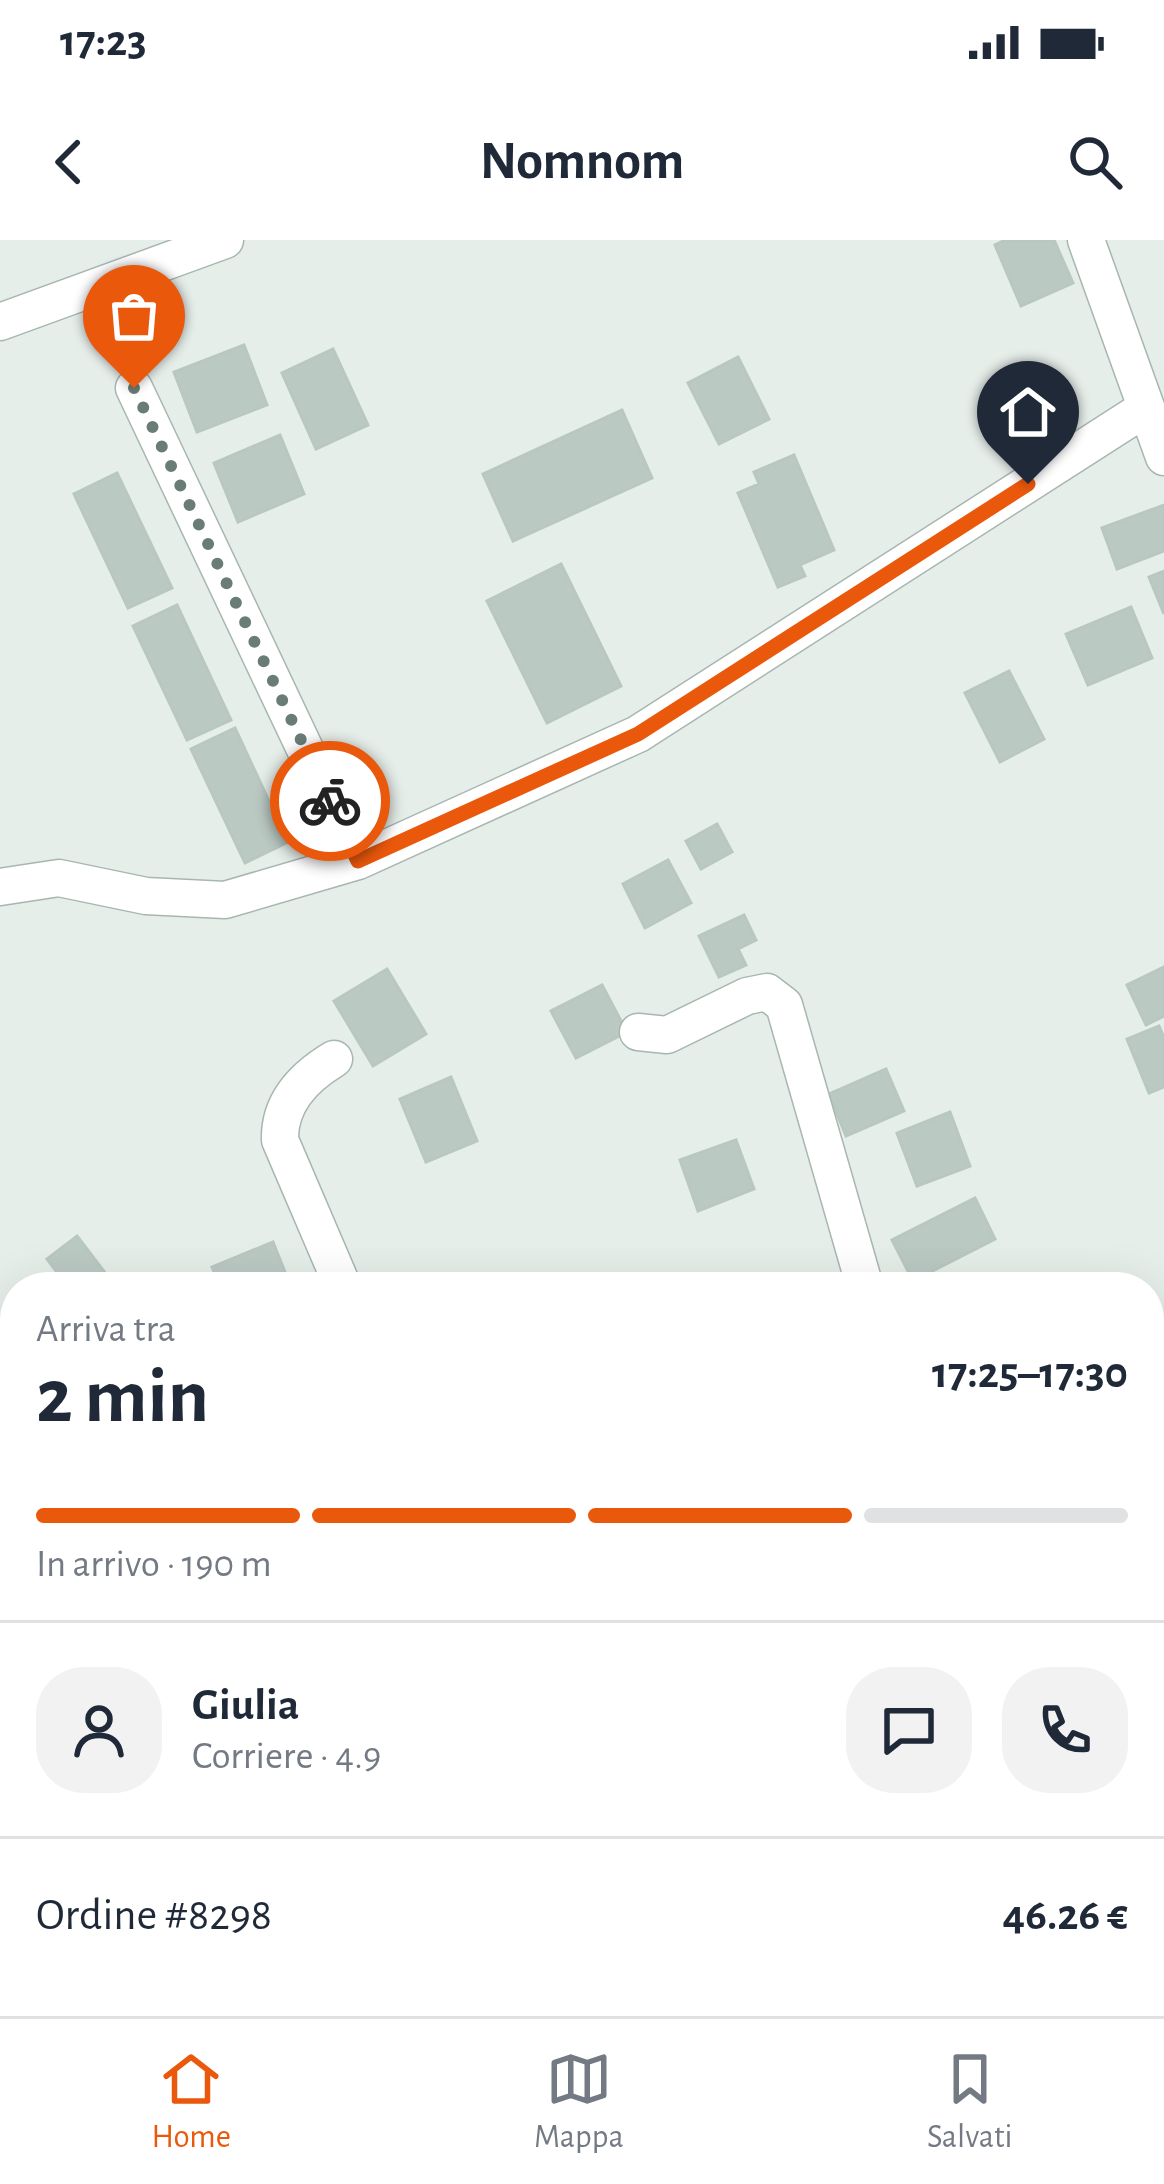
<!DOCTYPE html>
<html lang="it">
<meta charset="utf-8">
<style>
:root{--surface:#fff;--page:#f2f2f3;--text:#1f2937;--muted:#747a83;--line:#e0e1e3;--accent:#ea580c}
body{margin:0;font-family:"Alegreya Sans",sans-serif;background:var(--page);color:var(--text);height:100vh;display:flex;flex-direction:column;font-size:45px;white-space:nowrap}
*{box-sizing:border-box;margin:0}
p{font-size:39px;color:var(--muted)}
.icon{flex:none;width:66px;height:66px;fill:none;stroke:currentColor;stroke-width:2;stroke-linecap:round;stroke-linejoin:round}
.map{position:relative;flex:1;overflow:hidden}
.sheet{position:absolute;left:0px;top:1032px;width:1164px;height:744px;display:flex;flex-direction:column;background:var(--surface);border-radius:48px 48px 0 0;box-shadow:0 12px 48px #0002}
.sheet>*{flex:none}
.pin{position:absolute;display:grid;place-items:center;width:102px;height:102px;color:#fff;margin:-123px -51px;border-radius:50% 50% 50% 0;rotate:-45deg;box-shadow:0 0 12px #0007}
.pin .icon{rotate:45deg}
.courier{position:absolute;display:grid;place-items:center;width:120px;height:120px;margin:-60px;border:9px solid #ea580c;border-radius:50%;background:#fff;color:#222;box-shadow:0 3px 15px #0007}
.head em{font-style:normal;font-weight:600}
.head div{display:flex;flex-direction:column-reverse}
.head{display:flex;align-items:center;justify-content:space-between;height:204px;padding:0 36px}
h1{font-size:78px;font-weight:600;line-height:90px}
.bar{display:grid;grid-template-columns:repeat(4,1fr);gap:18px 12px;align-content:center;height:144px;padding:0 36px}
.bar i{height:15px;border-radius:9px;background:var(--line)}
.bar .on{background:var(--accent)}
.bar p{grid-column:span 4}
.line{display:flex;align-items:center;gap:30px;padding:0 36px;border-top:3px solid var(--line)}
.line div{flex:1}
.round{display:grid;place-items:center;flex:none;width:126px;height:126px;border-radius:48px;background:var(--page)}
.status{display:flex;justify-content:space-between;align-items:center;height:84px;padding:0 60px;background:var(--surface);direction:ltr}
.status svg{height:33px;fill:currentColor}
header{display:flex;justify-content:space-between;align-items:center;height:156px;padding:0 36px;background:var(--surface);font-size:54px;font-weight:600}
.dock{display:flex;justify-content:space-around;align-items:center;height:168px;border-top:3px solid var(--line);background:var(--surface);font-size:33px;color:var(--muted)}
.dock a{display:grid;justify-items:center;gap:6px}
.dock .on{color:var(--accent)}
.map>svg:first-child{display:block}
.green{fill:#c0dec7}
.building{fill:#bbc9c3;stroke:#b8c8c1;stroke-width:3}
.lines{fill:none;stroke-linecap:round;stroke-linejoin:round}
.minor-casing{stroke:#a8b6b1;stroke-width:39}
.major-casing{stroke:#c2cac7;stroke-width:39}
.minor{stroke:#fff;stroke-width:36}
.major{stroke:#6da191;stroke-width:36}
.done{stroke:#697d76;stroke-width:12;stroke-dasharray:0 21.6}
.route{stroke:#ea580c;stroke-width:15}
</style>
<div class="status"><b>17:23</b><svg viewBox="0 0 49 12"><path d="M0 12V9h3v3zM5 12V6h3v6zM10 12V3h3v9zM15 12V0h3v12zM26 1h20v11H26zM47 4h2v5h-2z"/></svg></div>
<header><svg class="icon" aria-label="back" viewBox="0 0 24 24"><path d="M15 5l-7 7 7 7"/></svg>Nomnom<svg class="icon" aria-label="search" viewBox="0 0 24 24"><circle cx="10" cy="10" r="6"/><path d="M15 15l6 6"/></svg></header>
<div class="map">
<svg width="1164" height="1776" viewBox="0 0 1164 1776">
<rect width="100%" height="100%" fill="#e6eeea"/>
<path class="green" d="M1164 1523V1776H1008L1014 1761H1149V1532Z"/>
<path class="building" d="M1005 0H1054L1073 43 1021 66 995 5Z
M244 105 267 165 197 192 174 132Z
M333 109 368 185 316 209 282 133Z
M738 117 769 179 719 204 688 143Z
M622 170 652 238 513 301 483 234Z
M280 195 304 254 238 282 214 223Z
M794 215 834 310 800 325 805 336 778 347 738 253 759 244 754 232Z
M117 233 172 348 128 368 74 254Z
M1164 265V311L1117 329 1102 288Z
M561 324 621 446 547 483 487 361Z
M1164 331V374L1149 337Z
M177 365 231 480 187 500 133 386Z
M1131 367 1152 418 1088 445 1066 394Z
M1009 431 1044 499 1000 522 965 453Z
M235 488 288 602 245 623 191 509Z
M717 584 732 612 701 629 686 601Z
M668 620 691 663 645 688 623 644Z
M744 675 756 700 738 709 746 725 719 737 699 696Z
M1164 727V776L1146 785 1127 745Z
M387 729 426 794 373 826 334 761Z
M602 745 627 792 576 818 551 771Z
M1159 786 1164 798V847L1149 853 1127 799Z
M886 829 904 871 846 896 829 854Z
M451 837 477 901 426 922 400 859Z
M950 872 970 926 917 946 897 893Z
M736 900 754 949 698 971 680 920Z
M975 958 995 999 913 1041 892 1000Z
M77 996 116 1047H68L47 1019Z
M273 1002 291 1047H220L212 1027Z
M1164 1117V1201L1149 1204V1120Z
M1164 1221V1305L1149 1308V1224Z
M1164 1355V1457L1160 1458 1149 1395V1358Z
M1164 1523V1609H1149V1532Z
M15 1606V1705L11 1707 0 1687V1609Z
M1149 1609H1164V1666L1149 1665Z
M88 1761H111L120 1776H62Z
M862 1761H965L942 1776H871Z
M1027 1764 1065 1765V1776H1027Z"/>
<g class="lines">
<defs>
<path id="minor" d="M1086 0 1164 217
M0 82 225 0
M134 148 358 621
M0 647 59 638 146 656 225 660 358 621 638 494 1146 168
M638 792 667 795 747 756 767 752 784 765 865 1047
M334 819C304 837 279 863 280 900L343 1047
M803 1761 815 1776
M522 1776 527 1761"/>
<path id="major" d="M1149 1335 1164 1331
M0 1578 15 1574"/>
</defs>
<use href="#minor" class="minor-casing"/>
<use href="#major" class="major-casing"/>
<use href="#minor" class="minor"/>
<use href="#major" class="major"/>
</g>
<g class="lines">
<path class="done" d="M134 148 330 561"/>
<path class="route" d="M330 561 358 621 638 494 1028 244"/>
</g>
</svg>
<div class="pin" style="left:134px;top:148px;background:#ea580c"><svg class="icon" aria-label="bag" viewBox="0 0 24 24"><path d="M5 8h14l-1 12H6zM9 8a3 3 0 0 1 6 0"/></svg></div>
<div class="pin" style="left:1028px;top:244px;background:#1f2937"><svg class="icon" aria-label="home" viewBox="0 0 24 24"><path d="M3 11l9-7 9 7M6 9v11h12V9"/></svg></div>
<div class="courier" style="left:330px;top:561px"><svg class="icon" aria-label="bike" viewBox="0 0 24 24"><circle cx="6" cy="16" r="4"/><circle cx="18" cy="16" r="4"/><path d="M6 16l4-8h5l3 8M10 8l3 8H6M13 5h3"/></svg></div>
<section class="sheet">
<div class="head"><div><h1>2 min</h1><p>Arriva tra</p></div><em>17:25–17:30</em></div>
<div class="bar"><i class="on"></i><i class="on"></i><i class="on"></i><i></i><p>In arrivo · 190 m</p></div>
<div class="line" style="height:216px"><a class="round"><svg class="icon" aria-label="person" viewBox="0 0 24 24"><circle cx="12" cy="8" r="4"/><path d="M4 21q1-7 8-7t8 7"/></svg></a><div><b>Giulia</b><p>Corriere · 4.9</p></div><a class="round"><svg class="icon" aria-label="chat" viewBox="0 0 24 24"><path d="M4 5h16v11H9l-5 4z"/></svg></a><a class="round"><svg class="icon" aria-label="phone" viewBox="0 0 24 24"><path d="M5 4h4l2 5-3 2q2 4 5 5l2-3 5 2v4C11 20 4 13 5 4z"/></svg></a></div>
<div class="line" style="height:156px"><div>Ordine #8298</div><b>46.26 €</b></div>
</section>
</div>
<nav class="dock">
<a class="on"><svg class="icon" aria-label="home" viewBox="0 0 24 24"><path d="M3 11l9-7 9 7M6 9v11h12V9"/></svg>Home</a>
<a><svg class="icon" aria-label="map" viewBox="0 0 24 24"><path d="M3 6l6-2 6 2 6-2v14l-6 2-6-2-6 2zM9 4v14M15 6v14"/></svg>Mappa</a>
<a><svg class="icon" aria-label="saved" viewBox="0 0 24 24"><path d="M7 4h10v16l-5-4-5 4z"/></svg>Salvati</a>
</nav>
